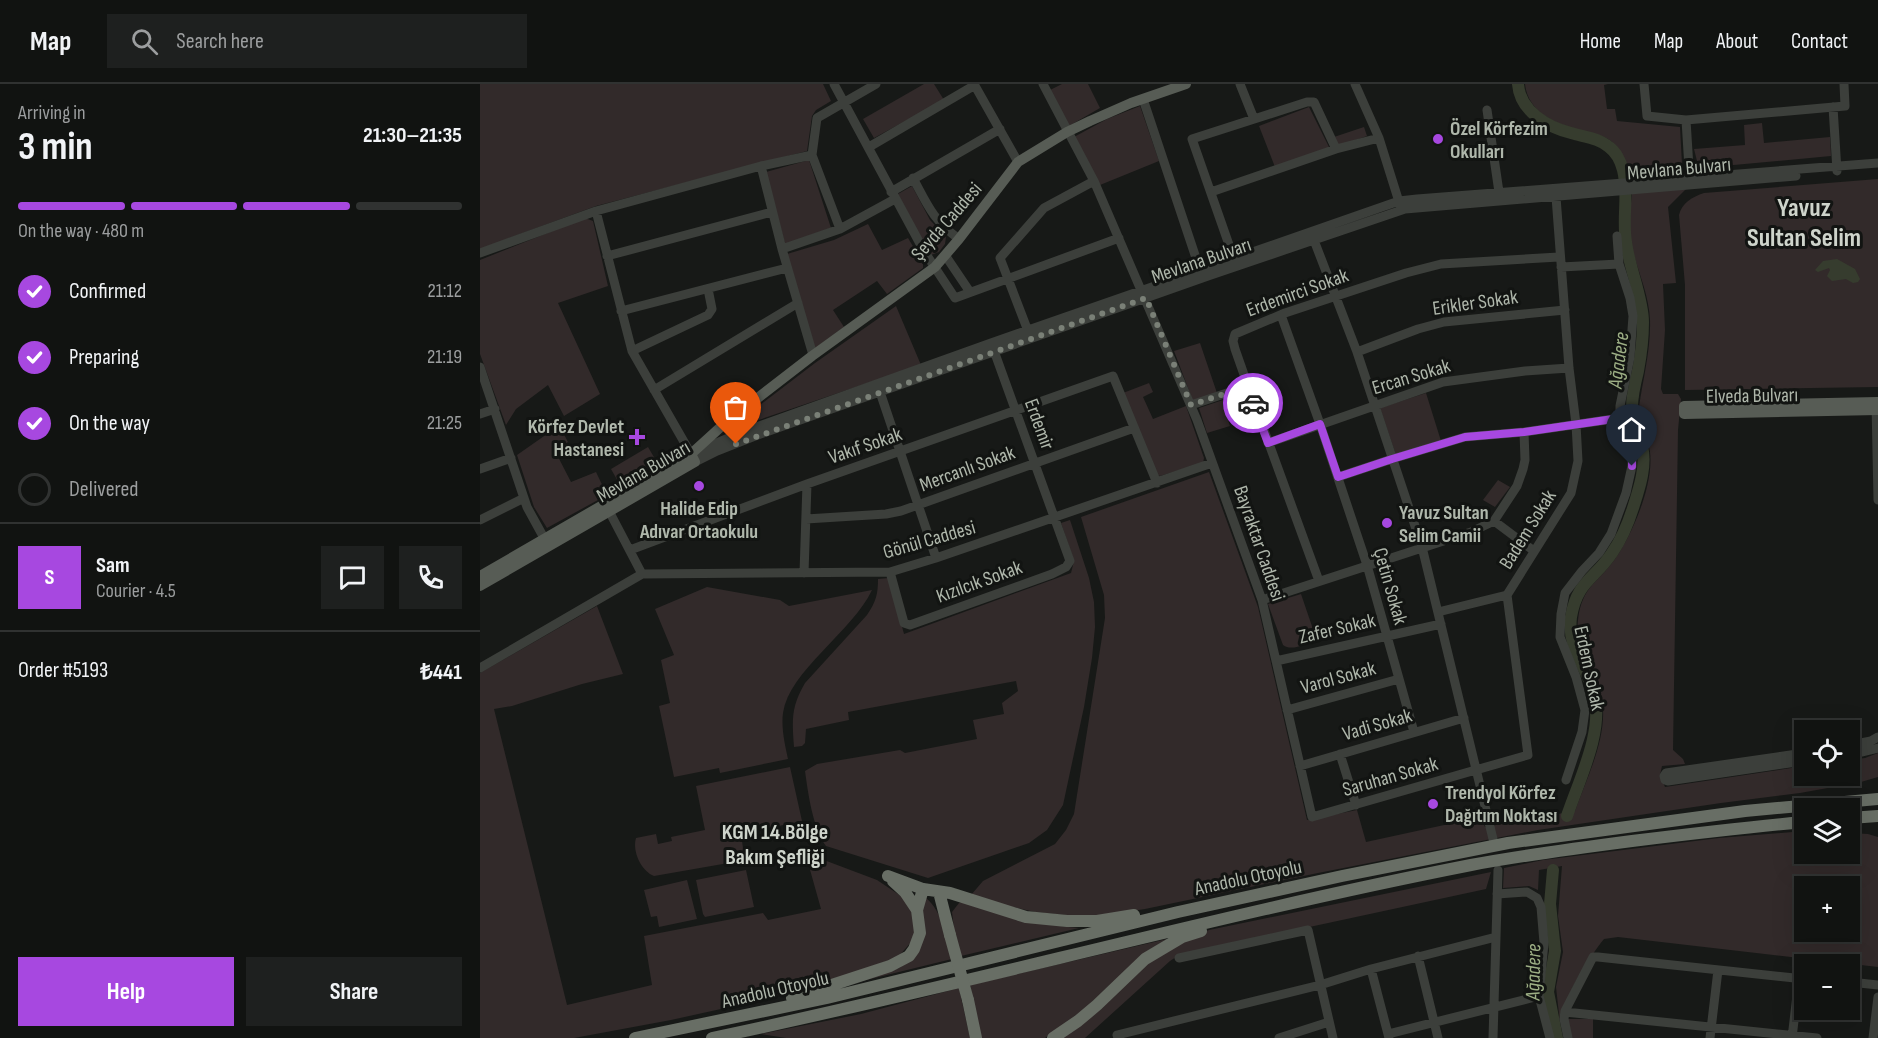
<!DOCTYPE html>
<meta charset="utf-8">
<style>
:root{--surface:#111311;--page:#1e201f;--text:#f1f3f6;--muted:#9c9e9f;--line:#303231;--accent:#a748e0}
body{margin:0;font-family:"Sofia Sans Condensed",sans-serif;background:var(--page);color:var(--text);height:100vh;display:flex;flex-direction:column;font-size:22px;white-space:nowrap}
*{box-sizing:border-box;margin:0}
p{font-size:20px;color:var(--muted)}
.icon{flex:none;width:33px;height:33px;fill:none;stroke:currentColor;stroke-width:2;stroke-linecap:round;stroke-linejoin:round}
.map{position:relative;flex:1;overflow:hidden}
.sheet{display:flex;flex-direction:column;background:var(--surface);width:480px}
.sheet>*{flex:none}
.fabs{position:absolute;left:1314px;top:636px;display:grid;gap:12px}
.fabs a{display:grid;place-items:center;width:66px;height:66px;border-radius:0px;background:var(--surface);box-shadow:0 6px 24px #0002,0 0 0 2px var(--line);font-size:30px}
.pin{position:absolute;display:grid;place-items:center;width:51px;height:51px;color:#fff;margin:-62px -26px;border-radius:50% 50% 50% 0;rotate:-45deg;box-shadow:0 0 6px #0007}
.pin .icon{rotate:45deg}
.courier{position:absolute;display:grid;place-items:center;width:60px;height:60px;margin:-30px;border:4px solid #a748e0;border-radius:50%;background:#fff;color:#222;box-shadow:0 2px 8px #0007}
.overview em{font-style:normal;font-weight:700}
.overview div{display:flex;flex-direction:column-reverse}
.overview{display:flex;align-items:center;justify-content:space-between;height:102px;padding:0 18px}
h1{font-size:39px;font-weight:700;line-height:45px}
.bar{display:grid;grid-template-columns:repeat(4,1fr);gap:9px 6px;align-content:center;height:72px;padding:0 18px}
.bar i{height:8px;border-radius:4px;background:var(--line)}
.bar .selected{background:var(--accent)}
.bar p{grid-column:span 4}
.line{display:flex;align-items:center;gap:15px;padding:0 18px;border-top:2px solid var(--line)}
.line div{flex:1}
.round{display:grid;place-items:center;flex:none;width:63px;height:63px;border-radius:0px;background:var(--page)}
ol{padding:0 18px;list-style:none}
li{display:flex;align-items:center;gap:18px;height:66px}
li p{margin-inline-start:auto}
li .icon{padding:6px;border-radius:50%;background:var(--accent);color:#fff;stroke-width:4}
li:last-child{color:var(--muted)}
li i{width:33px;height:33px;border:3px solid var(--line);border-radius:50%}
.cta{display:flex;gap:12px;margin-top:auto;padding:12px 18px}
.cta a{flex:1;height:69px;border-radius:0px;background:var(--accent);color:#fff;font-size:24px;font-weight:700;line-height:69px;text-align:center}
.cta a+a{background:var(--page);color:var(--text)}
header{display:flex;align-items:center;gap:36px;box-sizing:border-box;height:84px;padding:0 30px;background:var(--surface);border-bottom:2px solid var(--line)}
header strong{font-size:28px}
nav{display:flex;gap:33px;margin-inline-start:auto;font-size:21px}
.search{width:420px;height:54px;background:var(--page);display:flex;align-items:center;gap:15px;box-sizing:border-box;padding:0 21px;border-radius:0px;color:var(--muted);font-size:22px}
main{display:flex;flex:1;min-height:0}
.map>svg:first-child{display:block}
.green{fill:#322a2a;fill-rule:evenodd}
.water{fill:#363c2e}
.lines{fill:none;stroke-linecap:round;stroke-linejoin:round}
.river{stroke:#363c2e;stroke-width:12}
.minor{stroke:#3c3f3b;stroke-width:9}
.major{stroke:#575c55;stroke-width:10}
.highway{stroke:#686e65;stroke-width:12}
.highway-bridge{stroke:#686e65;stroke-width:12}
.done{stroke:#7a8077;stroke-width:6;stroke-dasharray:0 10.8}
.route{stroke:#a748e0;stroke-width:8}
.poi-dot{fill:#a748e0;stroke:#121412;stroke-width:2}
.labels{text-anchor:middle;stroke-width:6;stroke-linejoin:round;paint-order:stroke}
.poi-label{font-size:20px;font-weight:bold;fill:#afb7ab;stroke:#121412;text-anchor:start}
.street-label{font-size:20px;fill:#afb7ab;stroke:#121412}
.water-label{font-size:21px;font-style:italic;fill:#9daf85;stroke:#121412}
.quarter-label{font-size:22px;font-weight:bold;fill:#ced4cb;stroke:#121412}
.district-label{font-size:26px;font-weight:bold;fill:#ced4cb;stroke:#121412}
</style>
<header>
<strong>Map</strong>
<div class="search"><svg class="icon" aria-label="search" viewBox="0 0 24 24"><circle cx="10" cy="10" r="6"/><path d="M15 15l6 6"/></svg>Search here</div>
<nav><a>Home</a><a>Map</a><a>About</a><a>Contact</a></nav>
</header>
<main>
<section class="sheet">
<div class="overview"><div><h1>3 min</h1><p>Arriving in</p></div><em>21:30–21:35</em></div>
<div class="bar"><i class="selected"></i><i class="selected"></i><i class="selected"></i><i></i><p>On the way · 480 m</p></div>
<ol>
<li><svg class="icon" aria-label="check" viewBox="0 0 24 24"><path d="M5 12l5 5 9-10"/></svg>Confirmed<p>21:12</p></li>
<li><svg class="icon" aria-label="check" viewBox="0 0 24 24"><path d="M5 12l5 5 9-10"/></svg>Preparing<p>21:19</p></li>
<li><svg class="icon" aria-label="check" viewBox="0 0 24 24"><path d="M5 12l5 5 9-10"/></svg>On the way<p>21:25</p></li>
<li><i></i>Delivered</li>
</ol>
<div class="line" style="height:108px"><b class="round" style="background:var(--accent);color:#fff">S</b><div><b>Sam</b><p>Courier · 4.5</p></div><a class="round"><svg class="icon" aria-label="chat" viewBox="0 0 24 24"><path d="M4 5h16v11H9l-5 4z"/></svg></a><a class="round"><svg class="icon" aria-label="phone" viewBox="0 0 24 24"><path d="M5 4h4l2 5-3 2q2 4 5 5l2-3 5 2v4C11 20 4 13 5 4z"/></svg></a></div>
<div class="line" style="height:78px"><div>Order #5193</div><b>₺441</b></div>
<div class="cta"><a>Help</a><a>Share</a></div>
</section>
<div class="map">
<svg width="1398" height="954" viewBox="0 0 1398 954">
<rect width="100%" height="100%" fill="#171917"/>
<path class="green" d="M0 0H343L351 17 336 26 332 32 327 67 116 122 0 165Z
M444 0H454L464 16 394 54 383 35Z
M582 0H608L620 24 589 42 570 6Z
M1045 0H1128L1124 1 1127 25H1135L1137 37 1200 43 1202 80 1198 85 1149 90C1145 82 1142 68 1135 61 1127 51 1113 50 1101 47 1076 40 1048 29 1045 0Z
M660 22 679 77 620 101 594 53 627 35Z
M829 23 850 65 795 83 779 42Z
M1282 39 1284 59 1350 53 1351 72 1221 84 1218 81 1214 65 1265 61 1264 41Z
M884 43 887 52 859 62 854 53Z
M329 76 351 144 305 160 286 88Z
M1398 95V303L1205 306V201L1199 131C1202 119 1212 113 1224 109Z
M432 102 450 136 466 153 465 160 459 168 451 171 447 167 418 110Z
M1207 104 1188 123 1196 199 1183 200 1185 246 1181 305 1183 310H1198L1201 315 1198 346 1193 666 1203 675 1205 680 1182 682 1180 691 1185 703 1324 682V692H1370V676L1385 674 1398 669V693L1381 698 1320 709 1241 719 1058 746 838 789 665 825 627 831H585L555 828 528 822 491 811 503 797 575 760 586 746 594 730 625 534 624 511 601 433 729 388 778 523 827 736 877 726 886 758 1001 733 1005 743 1095 727C1108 690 1133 644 1119 604 1112 580 1095 562 1098 536 1102 502 1118 499 1135 475 1153 449 1174 400 1170 368 1168 353 1160 339 1159 323 1163 295 1171 265 1170 236 1169 208 1155 182 1150 155 1147 140 1151 124 1152 109Z
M105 134 113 137 128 202 78 219 120 310 84 332 68 301 36 325 26 341 0 270V176Z
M388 140 402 166 428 154 443 179V184L407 210 397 197 353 226 364 243 335 264 307 170 354 156Z
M416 222 441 281 246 347 335 279Z
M720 259 737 309 713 317 694 267Z
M669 299 673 308 663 313 673 335 706 322 724 374 723 379 680 392 676 390 643 309Z
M764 309 768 319 745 327 750 342 727 349 719 324Z
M946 309 961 357 916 371 900 324Z
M80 343 88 358 74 365 91 398 116 388 127 411 67 444 54 423 37 371 67 350Z
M168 363 178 380 140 401 131 385Z
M1018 396 1030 403 1015 423 1003 416Z
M590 436 609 494 614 518 615 543 612 574 604 623 583 721 567 746 549 759 448 794 346 762C333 745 328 709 325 687L337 680 420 666 425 669 497 655 493 636 524 630 522 619 538 607 536 597 368 628 369 636 326 645 325 659 322 662 314 663C312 636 311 623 325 599L387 531C396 518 398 510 398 495L409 494 424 550 591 489 594 477 581 439Z
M227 503 300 516 309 522 392 506C373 547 309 587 303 629 301 644 305 661 308 675L240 689 239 684 194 693 179 622 190 619 181 576 194 571 175 525Z
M821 510 837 557C826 559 812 568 803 561L788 520Z
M117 522 143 590 102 600 32 622 14 625 87 921 172 901 164 852 283 829 288 836 341 825 327 775 336 773 397 796 424 814 431 823 435 843 433 856 418 873 362 893 286 915 191 936 94 954H0V589Z
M310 683 322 737 261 750 264 771 260 777 174 792C161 787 152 767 156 754L176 750 178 760 192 757 191 753 225 746 216 702Z
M1324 747V770H1370V749L1388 750 1398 753V883L1138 853 1124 855C1107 876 1084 913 1080 939L1076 903 1083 868 1078 832 1082 782 1059 786 1058 806 1049 802 1023 804 1024 784 1063 776 1239 754ZM1324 802H1370V848H1324Z
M266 786 274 823 225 833 223 830 216 796Z
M1011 788 1006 805 699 871 690 877 605 954H580L665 880 702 857 729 846Z
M207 796 217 835 179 843 177 832 171 833 164 806Z
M446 814C463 828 466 854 472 875L378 898 419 884 435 873 441 829Z
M485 817C523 829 559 841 599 844L481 872 474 845 472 828 479 819Z
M687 855 666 868 599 930 565 954H501L490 901Z
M479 904 490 954H306L281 950 381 930Z
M1087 935H1113V954H1091Z"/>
<path class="water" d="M1357 175 1375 185 1380 195 1378 198 1373 199 1366 195 1352 197 1347 192 1350 186 1349 184 1338 188 1335 186 1343 177Z"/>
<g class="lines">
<path class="river" d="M1038 0C1040 27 1067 43 1091 49 1104 53 1119 54 1129 63 1136 68 1141 78 1143 86 1149 109 1142 134 1146 158 1149 183 1163 214 1163 238 1163 254 1161 271 1158 287 1155 299 1152 311 1152 323 1152 337 1159 349 1162 362 1167 382 1159 405 1153 424 1148 440 1141 456 1132 469 1115 495 1097 497 1091 533 1087 565 1107 583 1114 610 1124 647 1099 696 1087 732
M1073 786 1070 820 1075 867 1068 908 1077 954"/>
<path class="minor" d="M354 0 444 167 475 214 639 154
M396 0 337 34 332 71 360 145 415 115
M494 0 538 78
M563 0 614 97 717 336 782 516 832 733 1048 671 1027 511 1091 409 1098 377 1096 340 1089 284 1076 113
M760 0 774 35
M875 0 899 54 920 121
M1164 0 1167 32 1206 36 1210 100
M663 15 720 186
M1353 23 1357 87
M1007 26 1020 115
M1206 36 1365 22 1364 0
M389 63 495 1
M281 82 302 165 333 271
M433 94C448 122 453 136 479 155
M411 108 520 45
M731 108 856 65 899 54
M116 127 152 267 211 370 265 347 511 259 919 117 937 115 1398 79
M832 151 877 268 942 463 1013 755
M302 165 360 145
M0 169 116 127 281 82 332 71
M465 171 490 208
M127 172 292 128
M754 175 712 55 827 18H834L856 65
M1081 183 1139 180
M141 227 307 184
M801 231 840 340 887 481 934 648
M548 247 520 174 564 124 614 97
M152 267 228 231 232 225 228 205
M877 268 938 245 964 238 1085 226
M0 283 47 423 64 454
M174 306 318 219
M400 308 456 474
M1396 320 1398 416
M711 321 768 302
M0 330 15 325
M788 359 963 298 1045 287 1089 284
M215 378 237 367 275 352 728 192 925 125 1316 92
M0 385 31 374
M858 393 912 375 985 353 1044 348 1140 334
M129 427 162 490 410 488 456 474 732 379
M326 435 406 430 421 427 654 344
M0 436 44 414
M1014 437 1054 467
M150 466 327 400 633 292 677 399
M410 488 424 539 430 541 572 490 586 483 590 477 513 264
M324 489 327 400
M839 497 768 302 755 265 753 257 755 250 805 229 926 189 961 180 1079 173
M782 516 991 448 1014 437 1037 402 1043 385 1045 376 1044 348
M958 528 1027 511
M796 577 961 540
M0 584 162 490
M807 626 919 595
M1370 661 1391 657 1398 653
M1324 669 1186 689 1184 692 1185 696 1188 697 1324 677
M860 670 876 721
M1370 671 1398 664
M820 682 984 634
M1086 696 1102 648 1105 626 1096 593 1080 553 1081 530 1085 509 1102 487 1119 469 1131 450 1146 409 1152 382V356L1140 334V322L1150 273 1153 232 1150 214 1139 180 1137 152
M1017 810 1047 808 1057 814 1061 823 1064 859 1059 912 1070 954
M938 872 958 954
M699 874 828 846 853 954
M891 885 909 954
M1370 898 1398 901
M1085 928 1337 954
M908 950 1059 912
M638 954 637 951 840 901 891 885 1016 853
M799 954 849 938
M1013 954 1018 786
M1088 954 1084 935 1085 927 1113 873H1118L1324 895
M1230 954 1238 886
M1312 954 1319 894
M1393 954 1398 913"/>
<path class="major" d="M1398 318 1204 322V330L1398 326
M0 492 211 370 244 340 332 272 455 183 479 155 538 78 587 48 610 37 651 19 706 0
M0 502 215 378 211 370"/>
<path class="highway" d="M1370 734 1398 732
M408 792 443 805 470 809 546 833 587 837H617L654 831
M413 797 425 808 437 826
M459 808 470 851
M312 914 410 882 429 872 434 865 440 849 437 826 443 805
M488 916 496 954
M155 954 347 914 698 828 862 792 1028 759 1265 727 1398 715
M232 954C486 901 736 831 991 781 1044 771 1098 764 1152 757 1209 750 1267 743 1324 738
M573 954 598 937 617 921 665 875 702 853 721 847"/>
<path class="highway-bridge" d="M470 851 488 916"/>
</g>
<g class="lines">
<path class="done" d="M256 360 666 214 711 321 768 302 773 319"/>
<path class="route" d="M773 319 788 359 840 340 858 393 912 375 985 353 1044 348 1140 334 1152 356V382"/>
</g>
<g class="poi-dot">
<circle cx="958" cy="55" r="6"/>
<path d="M154 344h6v6h6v6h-6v6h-6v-6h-6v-6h6z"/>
<circle cx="219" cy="402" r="6"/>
<circle cx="907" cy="439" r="6"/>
<circle cx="953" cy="720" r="6"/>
</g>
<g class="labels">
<g class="poi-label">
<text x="970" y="51">Özel Körfezim<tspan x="970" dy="23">Okulları</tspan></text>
<text x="144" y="349" text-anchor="end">Körfez Devlet<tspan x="144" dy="23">Hastanesi</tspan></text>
<text x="219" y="431" text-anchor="middle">Halide Edip<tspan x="219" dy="23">Adıvar Ortaokulu</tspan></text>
<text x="919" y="435">Yavuz Sultan<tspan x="919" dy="23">Selim Camii</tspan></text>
<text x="965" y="715">Trendyol Körfez<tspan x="965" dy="23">Dağıtım Noktası</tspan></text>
</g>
<g class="street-label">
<text transform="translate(1199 84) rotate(-5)" y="7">Mevlana Bulvarı</text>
<text transform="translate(466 137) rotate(-49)" y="7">Şeyda Caddesi</text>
<text transform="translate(721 176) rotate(-19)" y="7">Mevlana Bulvarı</text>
<text transform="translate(817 208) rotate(-20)" y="7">Erdemirci Sokak</text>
<text transform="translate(995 218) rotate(-8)" y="7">Erikler Sokak</text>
<text transform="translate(931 292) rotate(-17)" y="7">Ercan Sokak</text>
<text transform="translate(1272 311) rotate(-1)" y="7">Elveda Bulvarı</text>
<text transform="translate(560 340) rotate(70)" y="7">Erdemir</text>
<text transform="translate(385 361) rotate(-19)" y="7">Vakıf Sokak</text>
<text transform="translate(487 384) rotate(-20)" y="7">Mercanlı Sokak</text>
<text transform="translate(163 387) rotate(-30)" y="7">Mevlana Bulvarı</text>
<text transform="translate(1047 445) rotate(-58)" y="7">Badem Sokak</text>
<text transform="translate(449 455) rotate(-16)" y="7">Gönül Caddesi</text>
<text transform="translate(780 459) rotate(71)" y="7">Bayraktar Caddesi</text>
<text transform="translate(499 497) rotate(-20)" y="7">Kızılcık Sokak</text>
<text transform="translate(911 502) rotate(74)" y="7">Çetin Sokak</text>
<text transform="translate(857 544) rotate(-13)" y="7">Zafer Sokak</text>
<text transform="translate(1110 584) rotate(78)" y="7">Erdem Sokak</text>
<text transform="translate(858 593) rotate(-15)" y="7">Varol Sokak</text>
<text transform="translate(897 640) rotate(-16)" y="7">Vadi Sokak</text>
<text transform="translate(910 692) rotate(-16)" y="7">Saruhan Sokak</text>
<text transform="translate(768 793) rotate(-12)" y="7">Anadolu Otoyolu</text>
<text transform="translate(295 905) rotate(-13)" y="7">Anadolu Otoyolu</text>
</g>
<g class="water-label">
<text transform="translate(1138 276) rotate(-83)" y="7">Ağadere</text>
<text transform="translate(1053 888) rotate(-89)" y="7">Ağadere</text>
</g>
<g class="quarter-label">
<text x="295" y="755">KGM 14.Bölge<tspan x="295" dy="25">Bakım Şefliği</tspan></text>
</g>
<g class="district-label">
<text x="1324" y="132">Yavuz<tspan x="1324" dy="30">Sultan Selim</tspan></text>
</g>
</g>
</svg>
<div class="fabs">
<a><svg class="icon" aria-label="locate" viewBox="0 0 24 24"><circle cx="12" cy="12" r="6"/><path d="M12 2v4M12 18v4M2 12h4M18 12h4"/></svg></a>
<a><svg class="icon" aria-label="layers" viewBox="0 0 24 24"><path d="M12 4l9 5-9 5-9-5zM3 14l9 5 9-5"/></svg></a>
<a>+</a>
<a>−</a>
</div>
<div class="pin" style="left:256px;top:360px;background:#ea580c"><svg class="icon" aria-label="bag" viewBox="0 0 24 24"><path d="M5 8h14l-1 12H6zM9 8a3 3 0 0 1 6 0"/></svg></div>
<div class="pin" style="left:1152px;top:382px;background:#1f2937"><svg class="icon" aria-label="home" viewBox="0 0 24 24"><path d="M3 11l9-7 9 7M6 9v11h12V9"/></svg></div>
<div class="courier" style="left:773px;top:319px"><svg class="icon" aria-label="car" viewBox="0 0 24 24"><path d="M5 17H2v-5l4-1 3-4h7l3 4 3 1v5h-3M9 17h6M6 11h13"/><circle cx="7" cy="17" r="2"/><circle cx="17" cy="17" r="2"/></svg></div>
</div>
</main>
